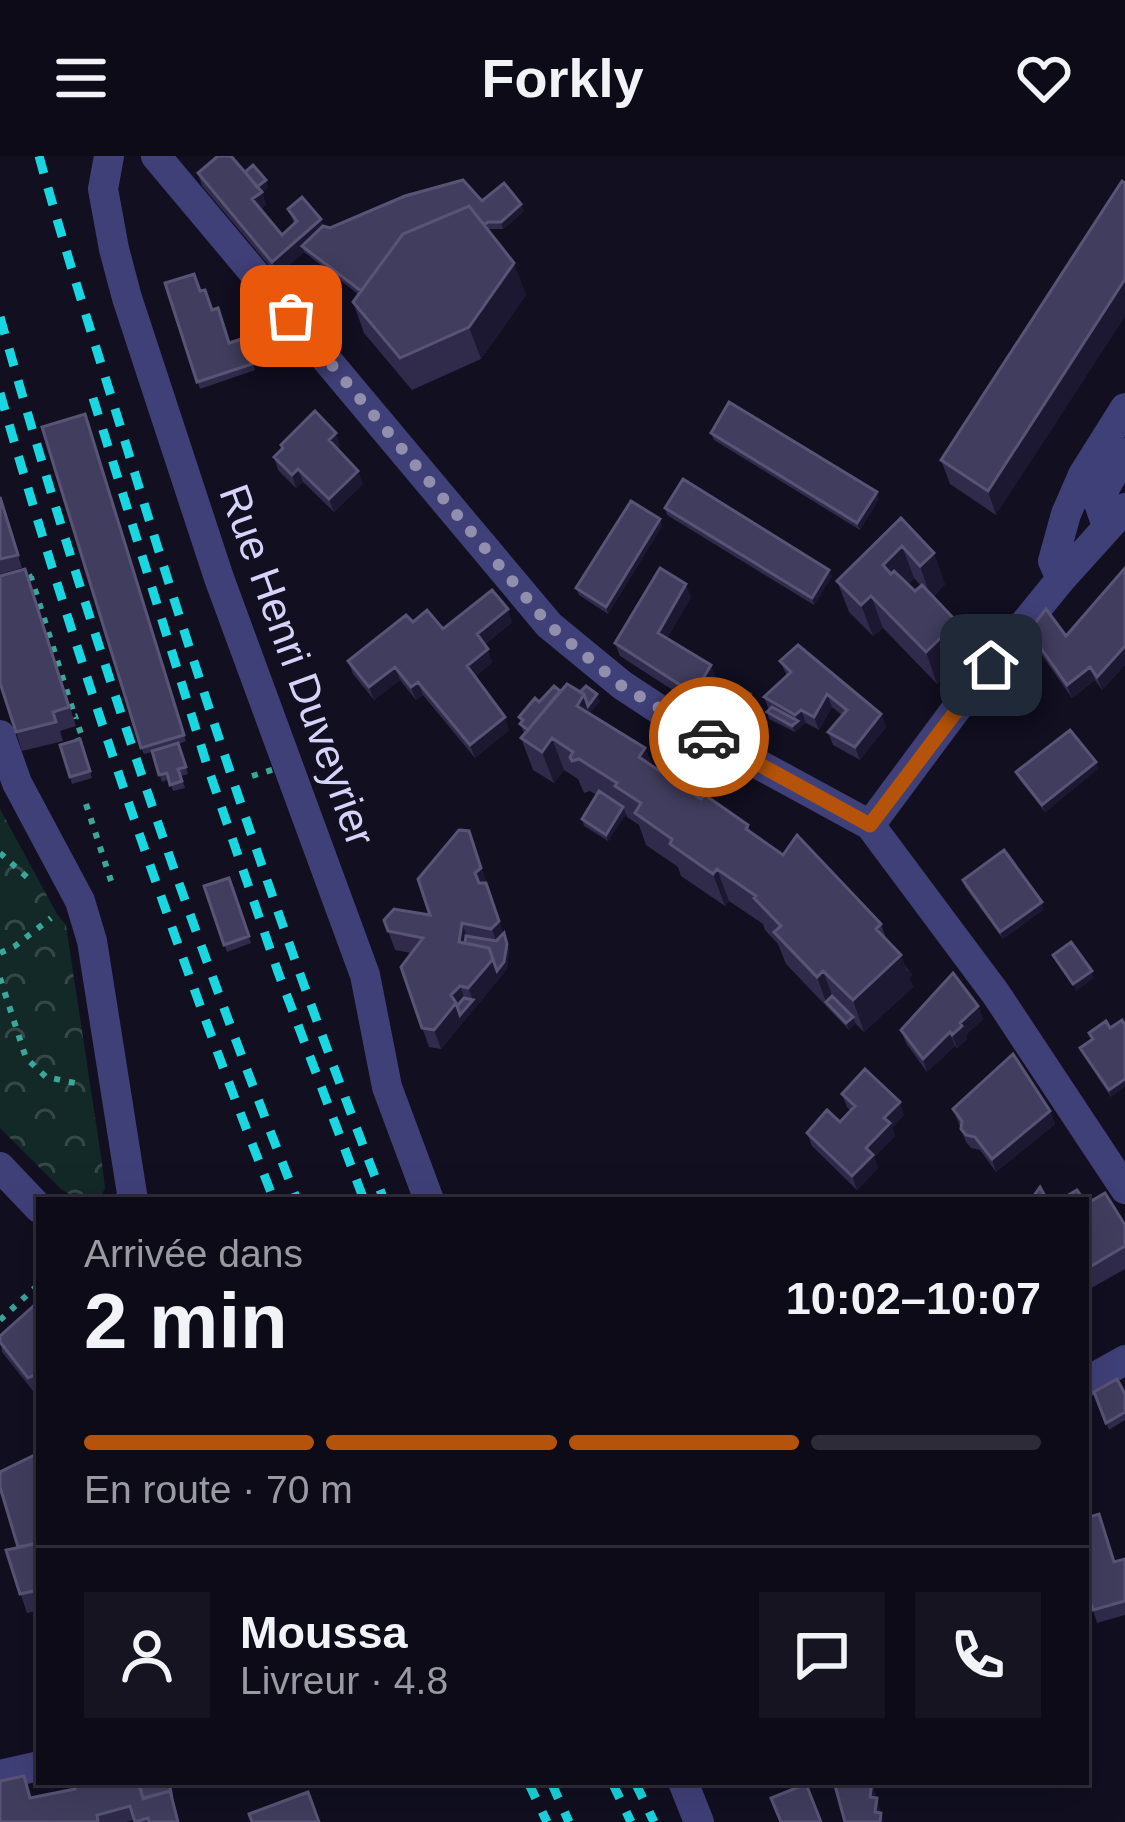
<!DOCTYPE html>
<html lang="fr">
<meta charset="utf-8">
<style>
:root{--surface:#0d0b18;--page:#161421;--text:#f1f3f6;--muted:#9a9ba2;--line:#2d2b37;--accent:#b45309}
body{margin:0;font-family:Arial,sans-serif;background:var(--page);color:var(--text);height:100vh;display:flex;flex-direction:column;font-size:45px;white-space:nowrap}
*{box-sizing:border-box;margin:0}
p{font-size:39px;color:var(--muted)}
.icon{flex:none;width:66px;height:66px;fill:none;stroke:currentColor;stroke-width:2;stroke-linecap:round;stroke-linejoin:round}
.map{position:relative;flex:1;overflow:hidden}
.panel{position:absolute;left:36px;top:1041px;width:1053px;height:588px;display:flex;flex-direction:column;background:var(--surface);border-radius:0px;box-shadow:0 12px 48px #0002,0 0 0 3px var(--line)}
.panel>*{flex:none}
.pin{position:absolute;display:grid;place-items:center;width:102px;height:102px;color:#fff;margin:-51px;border-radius:24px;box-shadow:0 6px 18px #0006}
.courier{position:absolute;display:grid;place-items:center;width:120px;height:120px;margin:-60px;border:9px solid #b45309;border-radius:50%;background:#fff;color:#222;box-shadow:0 3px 15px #0007}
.head em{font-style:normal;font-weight:700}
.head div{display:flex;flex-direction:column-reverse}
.head{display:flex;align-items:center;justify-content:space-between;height:204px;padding:0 48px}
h1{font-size:78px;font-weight:700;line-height:90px}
.bar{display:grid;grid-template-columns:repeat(4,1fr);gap:18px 12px;align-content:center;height:144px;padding:0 48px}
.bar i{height:15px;border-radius:9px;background:var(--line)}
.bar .current{background:var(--accent)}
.bar p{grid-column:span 4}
.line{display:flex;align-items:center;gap:30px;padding:0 48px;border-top:3px solid var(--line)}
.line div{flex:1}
.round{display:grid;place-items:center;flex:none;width:126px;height:126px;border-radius:0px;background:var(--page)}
header{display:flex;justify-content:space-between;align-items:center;height:156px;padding:0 48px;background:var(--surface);font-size:54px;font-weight:700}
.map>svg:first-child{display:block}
.park{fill:url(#park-crowns)}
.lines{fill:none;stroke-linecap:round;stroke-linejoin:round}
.path{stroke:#3ba69a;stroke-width:6;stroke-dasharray:6 9;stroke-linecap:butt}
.minor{stroke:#404079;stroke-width:30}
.rail{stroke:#1ad6e0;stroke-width:9;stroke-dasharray:18 15;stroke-linecap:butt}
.path-bridge{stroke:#3ba69a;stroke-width:6;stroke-dasharray:6 9;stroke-linecap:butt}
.wall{fill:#302b4b;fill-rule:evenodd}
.shaded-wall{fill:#1c1832}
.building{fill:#413d5e;stroke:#595476;stroke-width:3}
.done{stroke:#918eae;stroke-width:12;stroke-dasharray:0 21.6}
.route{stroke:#b45309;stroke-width:15}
.labels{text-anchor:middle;stroke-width:9;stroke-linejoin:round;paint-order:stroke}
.street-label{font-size:42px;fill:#d6d3fa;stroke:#110f20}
</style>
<header><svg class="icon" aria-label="menu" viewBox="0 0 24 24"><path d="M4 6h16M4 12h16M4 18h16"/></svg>Forkly<svg class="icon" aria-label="heart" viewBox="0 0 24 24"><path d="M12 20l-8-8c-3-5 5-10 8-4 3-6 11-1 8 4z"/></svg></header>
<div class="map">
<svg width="1125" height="1666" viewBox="0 0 1125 1666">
<defs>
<pattern id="park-crowns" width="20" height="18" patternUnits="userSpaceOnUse" patternTransform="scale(3)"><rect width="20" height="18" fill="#132927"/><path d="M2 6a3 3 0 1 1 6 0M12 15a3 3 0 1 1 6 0" fill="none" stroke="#354747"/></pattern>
</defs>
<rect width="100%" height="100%" fill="#110f20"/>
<path class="park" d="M0 653 57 758 66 769 102 1007 105 1032 99 1044H81L62 1034 0 972Z"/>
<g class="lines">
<path class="path" d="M33 420 31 421 75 561 78 560
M75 586 83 583 75 561
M86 648 113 731
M0 697 29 723
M0 797 15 790 51 762
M0 822 26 902 46 921 80 928
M0 1164 39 1128"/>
<path class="minor" d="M109 0 103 33 114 93 127 142 219 422 365 819 387 931 429 1044
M156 0 549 469 622 529 666 558 870 669 996 838 1125 1033
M1107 370 1098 344 1125 297
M1061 423 1053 405 1066 358 1083 319 1125 252
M0 579 17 627 80 745 92 785 133 1044
M870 669 968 537 1061 423 1125 352
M0 1011 39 1052
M1086 1226 1125 1204
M0 1619 39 1610
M683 1626 699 1666"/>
<path class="rail" d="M39 0C67 102 100 203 131 305 207 554 290 801 384 1044
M0 161C84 460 183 754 297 1044
M0 237C79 511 170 779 274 1044
M93 242 207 609 278 816 364 1044
M528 1626 547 1666
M551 1626 569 1666
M612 1626 631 1666
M635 1626 654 1666"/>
<path class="path-bridge" d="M252 620 275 613"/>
</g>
<path class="wall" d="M245 16 268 31 262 36 266 49 261 53 282 79 294 67 288 53 330 72 482 45 524 55 503 73H490L488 74 526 139 481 203 412 234 364 177 353 146 358 138 304 96 277 119 202 30 198 17Z
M1122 25 996 359 950 328 941 304Z
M165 127 200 135 229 187 245 182 255 214 200 233Z
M85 258 186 585 179 588 188 618 181 620 185 632 173 635 169 623 162 626 152 596 144 598 141 592Z
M711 277 879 343 860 374 714 284Z
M281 289 340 290 337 293 363 328 334 356 303 326 296 332 278 314 274 301 282 293Z
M0 340 22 412 0 418Z
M665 352 832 420 814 449 667 359Z
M901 362 945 428 933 441 957 466 969 498 937 528 883 472 873 480 849 456 837 425ZM914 422 921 430 915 435 908 428Z
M660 363 662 370 608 458 579 439 576 432Z
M1125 412V509L1102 534 1095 524 1072 542 1034 488 1029 475 1066 480Z
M32 432 76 570 60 575 63 585 22 595 16 576Z
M691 441 667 482 716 522 699 551 620 500 615 487Z
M413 466 443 473 512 466 484 489 492 506 475 521 505 561 509 574 475 602 423 539 416 544 400 524 374 544 353 518 348 505Z
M780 505 881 558 886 571 860 604 833 589 828 576 842 559 832 551 819 574 806 567 795 576 769 563 767 556 769 554 764 541 787 520Z
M560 535 580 536 600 545 590 556 591 558 645 592 652 609 701 643 748 669 751 677 881 768 887 785 912 819 909 822 913 831 864 876 855 867 849 874 786 808 778 788 765 774 763 768 729 745 725 750 681 720 678 711 646 689 639 669 627 661 626 658 608 685 584 670 582 663 597 639 590 635 584 637 578 623 564 614 554 627 533 614 521 582 525 577 523 575 519 561 539 546Z
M80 583 92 622 72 628 60 589Z
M1096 606 1098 613 1045 656 1019 623 1016 616Z
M469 675 509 794 507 813 441 893 429 891 401 811 411 797 395 794 384 764 430 759Z
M229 722 251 787 227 796 204 730Z
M963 724 1044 753 1003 783 965 731Z
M978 850 983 863 966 879 967 883 957 892 955 890 927 916 906 887 901 874Z
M1106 865 1111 941 1083 899 1080 892 1091 884 1089 877Z
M842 938 904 959 892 972 895 980 874 1001 878 1012 857 1034 812 990 807 977 840 966 851 955 847 951Z
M953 953 1050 955 1055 968 996 1016 980 994 971 992 966 986Z
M1086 1048 1125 1069V1113L1086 1135Z
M39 1145V1233L33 1235 2 1196 0 1180Z
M1094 1236 1125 1238V1264L1109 1274Z
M39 1297V1454L27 1457 6 1394 18 1391Z
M1086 1362 1115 1406 1125 1403V1459L1097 1467 1088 1438 1086 1439Z
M169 1626 179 1666H135L134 1664 126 1666H0L31 1642Z
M962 1626H986L964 1632Z"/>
<path class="shaded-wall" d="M266 24 268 31 262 36 266 49 257 56 252 43 256 32Z
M521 48 524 55 503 73 501 66Z
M321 63 326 76 302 90 304 96 277 119 272 106Z
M514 107 526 139 481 203 469 171Z
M1125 123V161L996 359 988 335Z
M336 277 340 290 334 297 329 284Z
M298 313 303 326 296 332 292 319Z
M358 315 363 328 334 356 329 343Z
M877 336 879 343 860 374 857 367Z
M660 363 662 370 608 458 606 451Z
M902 390 914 422 895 441 883 409Z
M934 397 945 428 931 442 920 410Z
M829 414 832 420 814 449 812 442Z
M686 428 691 441 663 490 658 477Z
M871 440 883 472 873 480 861 449Z
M508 453 512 466 481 491 477 478Z
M957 466 969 498 937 528 926 496Z
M1125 490V509L1102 534 1097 521Z
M488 493 492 506 472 523 467 510Z
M711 509 716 522 699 551 694 538Z
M395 511 400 524 374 544 369 531Z
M1090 511 1095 524 1072 542 1067 529Z
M418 526 423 539 416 544 411 531Z
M584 538H597L600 545 590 556 595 570 577 550Z
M750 538 753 545 728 567 725 560Z
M827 538 832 551 819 574 814 561Z
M801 554 806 567 795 576 792 570 798 566 795 559Z
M881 558 886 571 860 604 855 591Z
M505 561 509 574 475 602 470 589Z
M552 582 564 614 554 627 542 596Z
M645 592 657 623 639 601Z
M1096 606 1098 613 1045 656 1042 649Z
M623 651 626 658 608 685 606 679Z
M469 675 506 784 498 792 475 717Z
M717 713 729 745 725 750 713 718Z
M1042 746 1044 753 1003 783 1000 776Z
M462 767 469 786H459Z
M507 788 509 794 507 813 441 893 434 874 451 839 460 830 467 849 473 844 468 832Z
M901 799 907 815 909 813 912 819 909 822 913 831 864 876 853 844Z
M823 815 835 847 826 846 817 821Z
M1092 815 1094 822 1076 835 1073 828Z
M978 850 983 863 966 879 967 883 957 892 952 879 960 867Z
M853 861 856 868 849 874 846 867Z
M950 876 955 890 927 916 923 903Z
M1125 923V931L1111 941 1109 934Z
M900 946 904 959 892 972 895 980 874 1001 878 1012 857 1034 852 1020 866 992 884 962Z
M1050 955 1055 968 996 1016 992 1003Z
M866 1626H875L874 1633 884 1666H879Z"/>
<path class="building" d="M218 0H231L262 36 252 43 282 79 297 65 288 53 302 41 321 63 272 106 198 17Z
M253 9 266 24 257 31 245 16Z
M463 24 482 45 504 27 521 48 501 66H488L484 69 469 50 403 78 361 135 302 90 323 70 330 72 405 40Z
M1122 25 1125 27V123L988 335 941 304Z
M469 50 514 107 469 171 400 202 353 146 403 78Z
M194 118 200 135 205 134 212 154 218 152 229 187 245 182 252 208 197 226 165 127Z
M729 246 877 336 857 367 711 277Z
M315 255 336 277 329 284 358 315 329 343 298 313 292 319 274 301 283 292 281 289Z
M85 258 184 579 141 592 42 271Z
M683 323 829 414 812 442 665 352Z
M0 341 18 399 0 403Z
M631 345 660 363 606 451 576 432Z
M901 362 934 397 920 410 902 390 883 409 891 418 894 415 915 435 922 429 957 466 926 496 871 440 861 449 837 425Z
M660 412 686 428 658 477 711 509 694 538 615 487Z
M1125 412V490L1097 521 1090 511 1067 529 1029 475 1046 453 1066 480Z
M25 413 69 551 53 556 56 566 16 576 0 527V420Z
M492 434 508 453 477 478 488 493 467 510 505 561 470 589 418 526 411 531 395 511 369 531 348 505 406 459 413 466 427 454 443 473Z
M798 489 881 558 855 591 828 576 847 554 827 538 814 561 801 554 795 559 764 541 791 516 780 505Z
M567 528 584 538 577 550 645 592 639 601 701 643 705 639 748 669 746 673 783 699 797 679 881 768 876 773 901 799 853 844 823 815 817 821 774 776 781 770 754 742 756 740 717 713 713 718 670 688 672 683 635 657 641 647 615 630 617 627 579 603 572 605 570 601 573 596 552 582 542 596 521 582Z
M735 529 750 538 725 560 717 556Z
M554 530 560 535 528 574 520 568 523 564 519 561 535 542 539 546Z
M586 530 597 538 588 550 584 538 580 536Z
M772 551 798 565 792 570 767 556Z
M1070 574 1096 606 1042 649 1016 616Z
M80 583 90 615 70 621 60 589Z
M178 587 186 611 178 613 182 625 170 629 167 617 159 619 152 595Z
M599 635 623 651 606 679 582 663Z
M459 674 469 675 481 712 475 717 479 727H486L499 765 491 773 462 767 459 786 489 792 493 803 468 832 460 830 451 839 456 847 434 874 422 872 401 811 423 782 388 775 384 764 394 753 430 759 418 723Z
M1004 694 1042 746 1000 776 963 724Z
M229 722 249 780 224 789 204 730Z
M504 777 507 788 504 806 497 815 489 792 465 787 466 780 496 785Z
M1071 786 1092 815 1073 828 1053 799Z
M953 817 978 850 960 867 962 870 952 879 950 876 923 903 901 874Z
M832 840 853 861 846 867 826 846Z
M464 842 473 844 460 859 457 850Z
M1122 864 1125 869V923L1109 934 1080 892 1093 883 1089 877 1106 865 1110 872Z
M1013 898 1050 955 992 1003 975 981 966 979 961 973 962 965 953 953Z
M865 913 900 946 884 962 890 967 866 992 873 999 852 1020 807 977 827 954 840 966 855 950 842 938Z
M1040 1031 1047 1044H1031Z
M1077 1034 1084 1044H1060Z
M1105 1037 1125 1069V1090L1086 1113V1048Z
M39 1145V1217L28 1222 0 1186V1180Z
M1117 1223 1125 1238V1256L1106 1267 1094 1236Z
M39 1297V1387L18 1391 0 1331V1316Z
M1099 1358 1114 1406 1125 1403V1445L1093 1454 1086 1432V1362Z
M39 1387V1434L20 1438 6 1394Z
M24 1620 30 1642 75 1633 74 1626H138L143 1643 170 1635 178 1666H149L148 1662 135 1666 130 1650 97 1659 98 1666H0V1625Z
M139 1626H169L172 1642 170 1635 143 1642Z
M834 1626H872L870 1641 877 1642 875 1656 881 1657 880 1666H845Z
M806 1628 821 1666H781L771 1642Z
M308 1636 319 1666H252L249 1658Z"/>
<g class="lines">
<path class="done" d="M291 160 549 469 622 530 709 581"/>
<path class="route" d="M709 581 870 669 991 509"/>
</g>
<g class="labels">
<g class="street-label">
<text transform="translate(298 509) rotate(70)" y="15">Rue Henri Duveyrier</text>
</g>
</g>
</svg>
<div class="pin" style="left:291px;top:160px;background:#ea580c"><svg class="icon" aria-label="bag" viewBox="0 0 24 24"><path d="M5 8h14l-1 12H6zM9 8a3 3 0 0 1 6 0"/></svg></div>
<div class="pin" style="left:991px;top:509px;background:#1f2937"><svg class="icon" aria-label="home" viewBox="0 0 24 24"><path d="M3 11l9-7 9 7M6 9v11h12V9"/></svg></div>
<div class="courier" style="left:709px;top:581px"><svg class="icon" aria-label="car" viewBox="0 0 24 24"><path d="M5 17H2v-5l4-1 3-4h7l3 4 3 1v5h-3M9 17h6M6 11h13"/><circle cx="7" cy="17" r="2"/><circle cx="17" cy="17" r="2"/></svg></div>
<section class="panel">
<div class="head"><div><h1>2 min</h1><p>Arrivée dans</p></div><em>10:02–10:07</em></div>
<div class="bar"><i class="current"></i><i class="current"></i><i class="current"></i><i></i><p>En route · 70 m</p></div>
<div class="line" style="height:216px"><a class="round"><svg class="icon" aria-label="person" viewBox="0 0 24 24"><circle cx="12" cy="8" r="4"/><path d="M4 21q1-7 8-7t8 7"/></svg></a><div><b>Moussa</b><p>Livreur · 4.8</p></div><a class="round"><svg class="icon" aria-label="chat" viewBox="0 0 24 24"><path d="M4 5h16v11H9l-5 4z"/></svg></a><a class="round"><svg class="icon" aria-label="phone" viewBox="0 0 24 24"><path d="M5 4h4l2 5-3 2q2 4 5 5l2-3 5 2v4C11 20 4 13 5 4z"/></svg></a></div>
</section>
</div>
